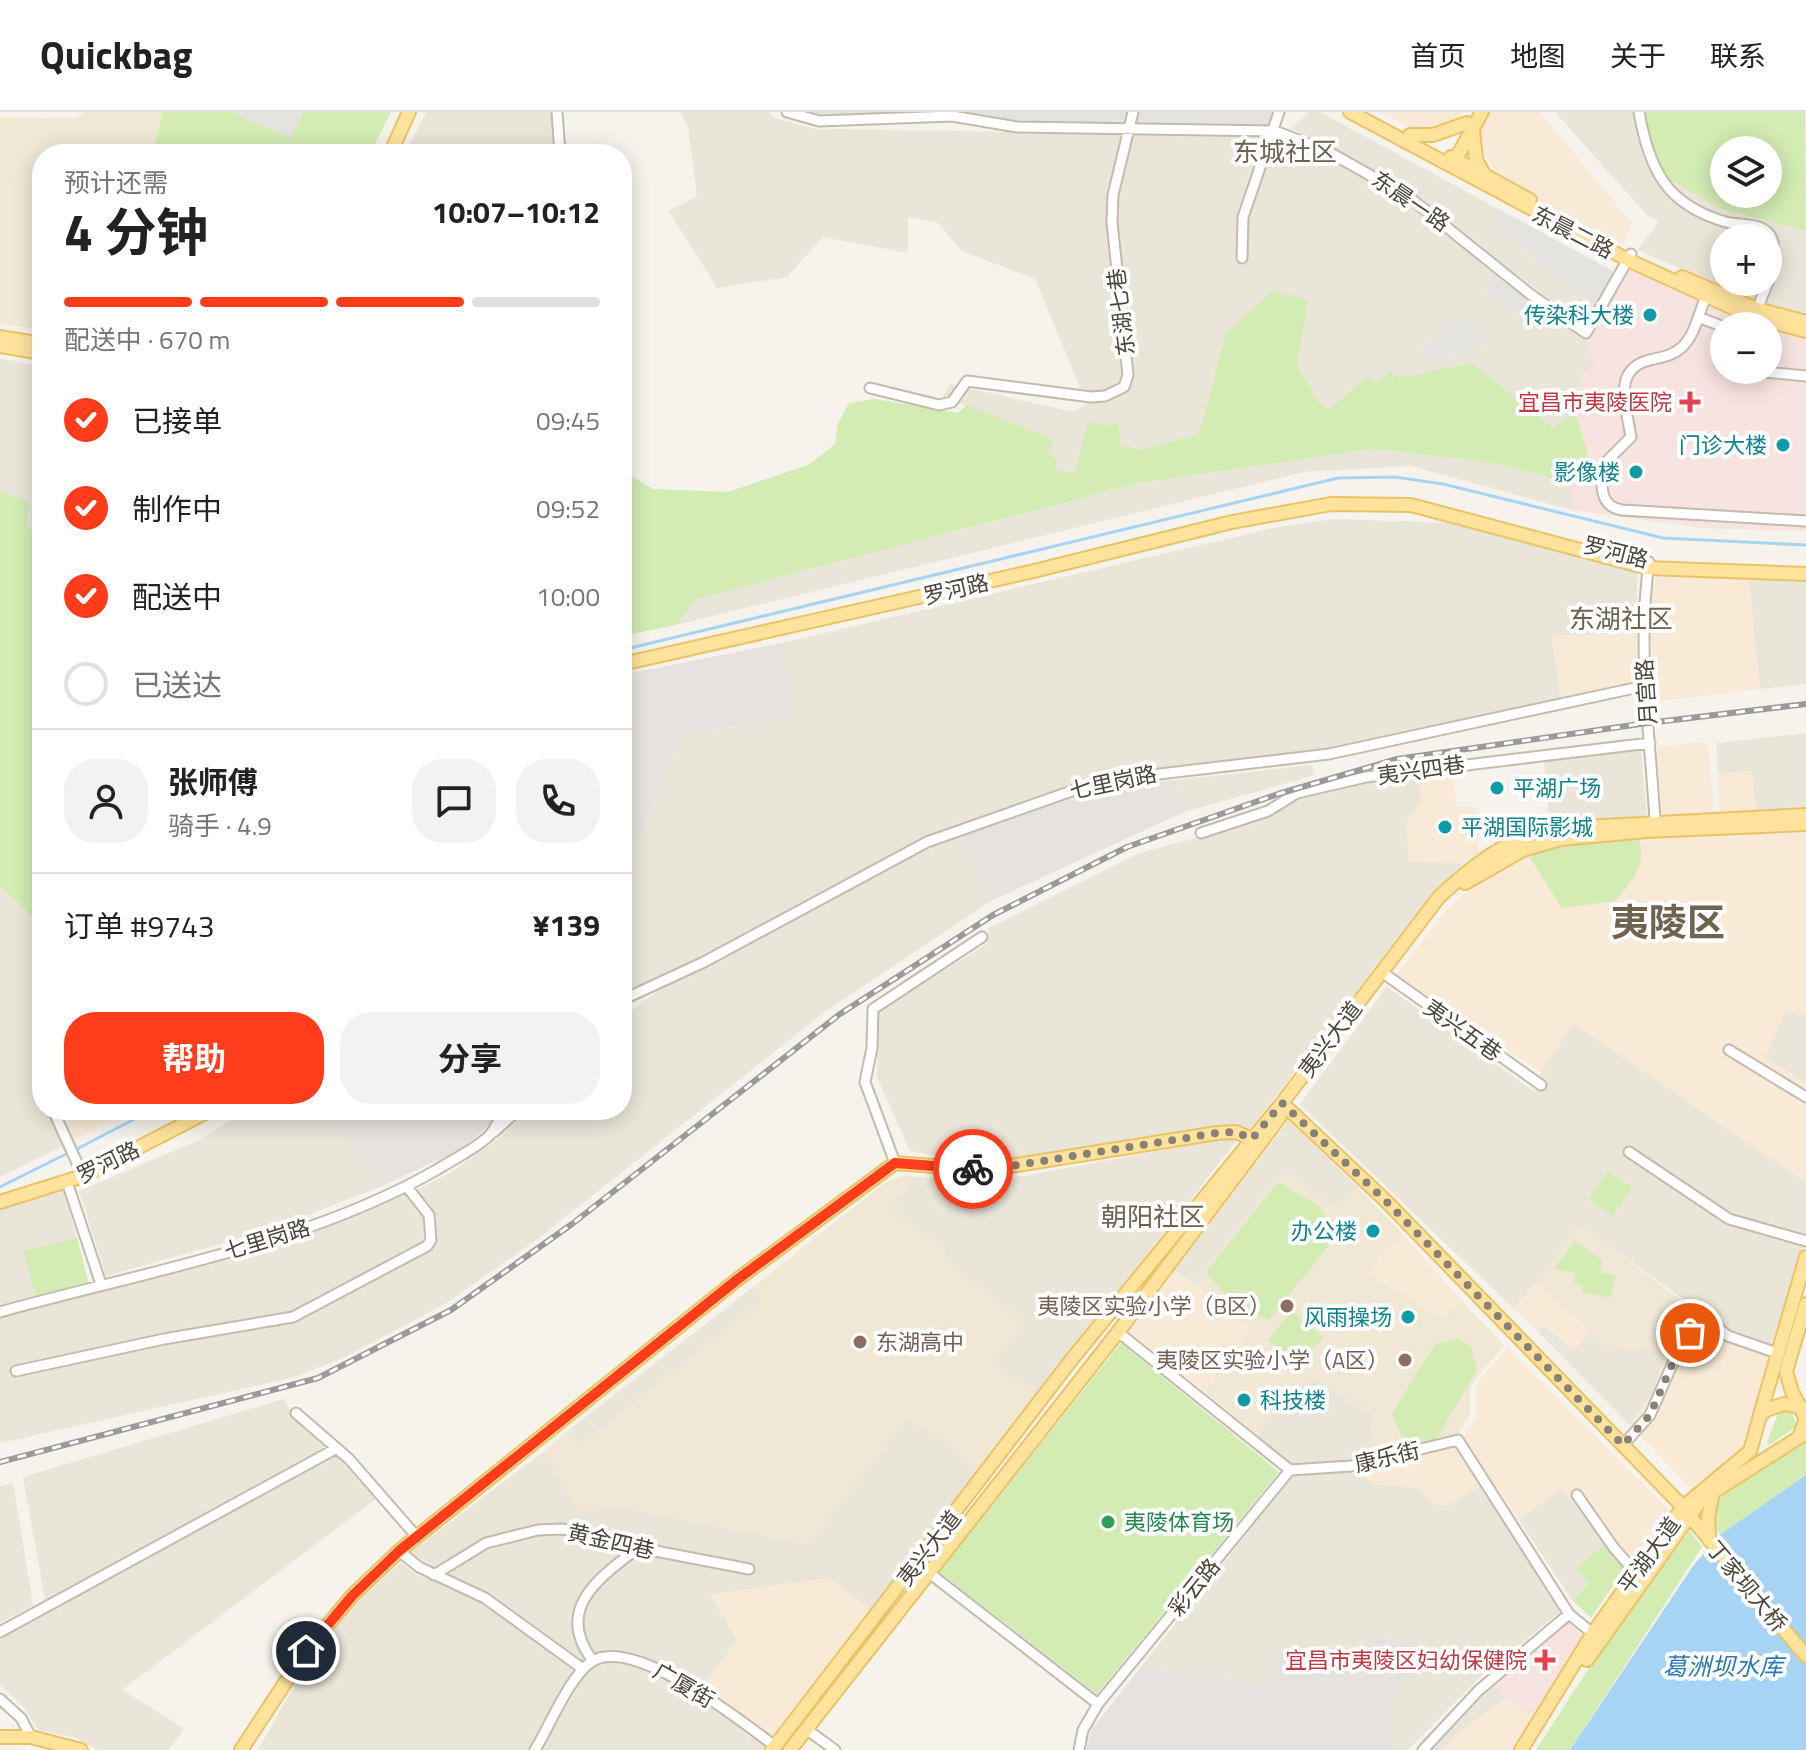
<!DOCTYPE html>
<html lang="zh">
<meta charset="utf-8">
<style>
:root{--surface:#fff;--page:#f2f2f2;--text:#222;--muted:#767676;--line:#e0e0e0;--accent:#ff3d1a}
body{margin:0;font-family:"Titillium Web","Noto Sans SC",sans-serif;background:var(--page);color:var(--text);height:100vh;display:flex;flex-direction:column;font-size:30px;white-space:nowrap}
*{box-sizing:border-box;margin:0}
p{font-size:26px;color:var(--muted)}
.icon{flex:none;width:44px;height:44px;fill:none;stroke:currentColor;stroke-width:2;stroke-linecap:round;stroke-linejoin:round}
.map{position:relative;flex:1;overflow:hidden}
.side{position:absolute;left:32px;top:32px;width:600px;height:976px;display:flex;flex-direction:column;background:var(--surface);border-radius:32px;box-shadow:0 4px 20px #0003}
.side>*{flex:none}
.fabs{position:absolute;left:1710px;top:24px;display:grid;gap:16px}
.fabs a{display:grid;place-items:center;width:72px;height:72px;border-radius:50%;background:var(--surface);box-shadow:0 4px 20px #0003;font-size:40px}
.pin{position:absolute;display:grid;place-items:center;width:68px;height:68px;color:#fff;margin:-34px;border:4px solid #fff;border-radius:50%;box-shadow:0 2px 8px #0007}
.courier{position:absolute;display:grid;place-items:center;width:80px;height:80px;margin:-40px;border:6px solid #ff3d1a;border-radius:50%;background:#fff;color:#222;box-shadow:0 2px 10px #0007}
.headline em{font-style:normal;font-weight:700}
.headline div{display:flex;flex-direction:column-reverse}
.headline{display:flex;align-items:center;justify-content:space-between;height:136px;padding:0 32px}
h1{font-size:52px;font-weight:700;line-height:60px}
.bar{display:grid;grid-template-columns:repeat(4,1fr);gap:12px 8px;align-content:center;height:96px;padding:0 32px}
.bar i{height:10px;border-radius:6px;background:var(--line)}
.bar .current{background:var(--accent)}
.bar p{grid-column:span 4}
.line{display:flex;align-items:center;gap:20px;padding:0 32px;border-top:2px solid var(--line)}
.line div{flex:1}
.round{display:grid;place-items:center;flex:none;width:84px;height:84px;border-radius:32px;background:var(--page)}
ol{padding:0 32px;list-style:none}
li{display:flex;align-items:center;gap:24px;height:88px}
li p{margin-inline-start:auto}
li .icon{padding:8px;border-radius:50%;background:var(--accent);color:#fff;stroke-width:4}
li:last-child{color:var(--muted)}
li i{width:44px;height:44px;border:4px solid var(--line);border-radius:50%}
.action{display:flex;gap:16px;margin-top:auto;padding:16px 32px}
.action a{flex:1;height:92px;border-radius:32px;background:var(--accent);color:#fff;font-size:32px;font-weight:700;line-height:92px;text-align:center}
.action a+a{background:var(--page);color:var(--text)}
header{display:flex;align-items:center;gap:48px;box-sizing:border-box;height:112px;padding:0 40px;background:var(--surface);border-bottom:2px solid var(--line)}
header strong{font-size:38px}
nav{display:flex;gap:44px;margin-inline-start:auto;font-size:28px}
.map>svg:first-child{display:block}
.residential{fill:#eae5d9;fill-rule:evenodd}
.commercial{fill:#f8ead7}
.industrial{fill:#e6e2dd}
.education{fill:#f0e8d5}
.medical{fill:#f7e3df}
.green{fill:#d2ecb3;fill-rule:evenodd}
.parking{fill:#e5e3e0}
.water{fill:#a7d4f4}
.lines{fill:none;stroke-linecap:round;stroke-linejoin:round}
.stream{stroke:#a7d4f4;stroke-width:3}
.minor-casing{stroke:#c3bbad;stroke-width:13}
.major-casing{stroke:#eac366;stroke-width:16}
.minor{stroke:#fff;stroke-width:9}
.major{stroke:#ffe39c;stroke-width:12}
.rail-casing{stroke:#9a9a9a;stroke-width:6}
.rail{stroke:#fff;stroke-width:3;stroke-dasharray:9;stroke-linecap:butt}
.done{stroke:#888177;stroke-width:8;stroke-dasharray:0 14.4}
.route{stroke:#ff3d1a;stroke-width:10}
.culture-dot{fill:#0f9aa8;stroke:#fff;stroke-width:3}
.health-dot{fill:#e0444e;stroke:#fff;stroke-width:3}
.education-dot{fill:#8d6e63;stroke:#fff;stroke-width:3}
.leisure-dot{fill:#2e9e5b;stroke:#fff;stroke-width:3}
.labels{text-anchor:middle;stroke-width:8;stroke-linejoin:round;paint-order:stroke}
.street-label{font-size:22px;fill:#4c4438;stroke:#fff}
.culture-label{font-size:22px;fill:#0d838f;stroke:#fff;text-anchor:end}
.health-label{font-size:22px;fill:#be3a42;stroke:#fff;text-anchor:end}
.education-label{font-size:22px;fill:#785e54;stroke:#fff;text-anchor:end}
.leisure-label{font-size:22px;fill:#27864d;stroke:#fff;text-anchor:start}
.water-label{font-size:24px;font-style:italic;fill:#2a7ab5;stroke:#fff}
.quarter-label{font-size:26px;fill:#6f624f;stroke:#fff}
.town-label{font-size:38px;font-weight:bold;fill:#6f624f;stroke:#fff}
</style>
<header>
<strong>Quickbag</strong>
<nav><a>首页</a><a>地图</a><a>关于</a><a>联系</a></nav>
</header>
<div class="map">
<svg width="1806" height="1638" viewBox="0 0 1806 1638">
<rect width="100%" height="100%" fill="#f6f3ec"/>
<path class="residential" d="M426 0H556L561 42H405Z
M680 0H769L774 6 816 17 1282 24 1375 70 1442 112 1529 187 1587 227 1594 255 1575 281 1574 299 1553 316 1472 251 1377 272 1330 298 1318 290 1297 253 1308 189 1226 221 1199 322 1143 338 1121 333 1075 360 1056 358 1048 342 1052 326 943 285 950 272 1074 300 1087 292 1035 167 962 139 937 110 908 105V141L823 125 787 165 717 176 669 99 697 84 688 14Z
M1310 0H1320L1616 161 1583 213 1394 70 1291 16Z
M1555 0H1636L1721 97 1806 119V203L1753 189 1638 138 1658 110 1646 102ZM1724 126H1768V170H1724Z
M0 246 42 255V418L25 416 29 390 0 379Z
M1373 337 1488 350 1575 372 1572 398 1411 354 1304 360 676 513 695 487 1141 371Z
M1334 407 1448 411 1637 459V521L1552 524 1561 587 1328 636 1095 665 954 714 649 874 622 883V728L637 732 682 624 792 604 782 531 1278 415Z
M1749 466 1806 468V572L1760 577Z
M1806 621V699L1756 701 1752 660 1718 661 1716 631Z
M1641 639 1647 704 1549 710 1544 647Z
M1312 653 1315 663 1184 700 1176 668Z
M1418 661 1421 689 1407 711 1409 749 1464 751 1428 787 1250 1017 1230 1014 976 1051 910 1039 877 965 879 899 987 832 989 816 1137 742 1234 715 1297 684Z
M957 721 991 789 826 899 536 1128 445 1192 341 1247 291 1266 0 1331V1205L284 1130 415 1079 450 1061 501 1025 527 998H622V906L663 875 922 734Z
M0 775 42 814V998H60L73 1029 0 1065Z
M1387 875 1535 980 1541 960 1573 911 1806 1071V1127L1774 1233 1732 1222 1579 1112 1537 1171 1513 1196 1300 992Z
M1786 898 1806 904V971L1765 946Z
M247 998H334L332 1001 382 1074 269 1118 106 1164 79 1079 197 1029Z
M1289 1008 1358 1076 1332 1096 1286 1057 1194 1172 1175 1158Z
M1219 1028H1237L1036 1285 994 1251 1024 1210 940 1144 946 1139 891 1098 910 1071 905 1064 984 1071Z
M64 1079 77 1126 25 1139 36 1184 0 1194V1097Z
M752 1176 763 1189 582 1332 569 1318Z
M1543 1212 1573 1238 1590 1220 1610 1238 1666 1237 1654 1279 1630 1313 1537 1219Z
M1309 1263 1373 1303 1370 1326 1373 1345 1352 1351 1293 1353 1258 1324 1288 1277Z
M284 1287 295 1307 324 1335 45 1488 23 1365Z
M906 1307 948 1331 979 1360 873 1499 710 1482 737 1528 701 1576 640 1545 595 1542 583 1551 480 1478 409 1441 545 1339 579 1400 619 1394 808 1432Z
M336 1344 376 1387 122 1578 184 1616 169 1638H98L74 1625 38 1618 23 1594 0 1573V1527Z
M1354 1358 1374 1372 1418 1376 1449 1393 1482 1373 1560 1500 1484 1561 1408 1638H1398L1388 1631 1370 1520 1362 1553 1273 1574 1141 1555 1294 1362Z
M13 1371 33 1493 0 1511V1374Z
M1561 1376 1605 1432 1577 1455 1589 1471 1572 1488 1519 1408Z
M401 1450 418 1464 460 1475 578 1558 530 1638H258L310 1546 359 1489Z
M606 1550 641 1553 695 1580 768 1635 765 1638H541L586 1560Z
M1494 1573 1506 1586 1455 1623 1443 1638H1431Z"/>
<path class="commercial" d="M1379 0H1463L1459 8 1416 18Z
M1490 0H1540L1632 111 1622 134 1504 70 1484 43 1481 18Z
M1656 465 1749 466 1760 577 1653 590 1651 479Z
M1637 521V571L1561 587 1552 524Z
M1708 630 1714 702 1662 704 1657 635Z
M1454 658 1456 695H1477L1479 741 1464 751 1408 750 1407 711 1421 689 1418 661Z
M1752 659 1756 701 1720 702 1718 661Z
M1806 717V904L1786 899 1765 945 1806 971V1071L1573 911 1541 960 1396 863 1447 797 1480 768 1527 741 1638 723Z
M60 998H127L73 1029Z
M1403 1122 1463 1190 1445 1207 1369 1162 1383 1139Z
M1175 1158 1252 1216 1205 1280 1128 1222Z
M1537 1171 1590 1220 1574 1239 1544 1212 1537 1219 1513 1196Z
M1692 1197 1732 1222 1774 1233 1747 1335 1691 1376 1630 1313 1654 1279 1666 1237Z
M1507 1235 1670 1399 1625 1456 1561 1376 1519 1408 1463 1326 1477 1304 1475 1274Z
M1456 1332 1482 1373 1448 1393H1434L1418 1376 1374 1372 1354 1358Z
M829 1466 873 1499 772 1627 701 1576 737 1528 710 1482Z
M1506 1586 1533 1603 1511 1638H1443L1455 1623Z"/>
<path class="industrial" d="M782 531 793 604 682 624 637 732 622 728V563Z
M1176 668 1184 700 991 789 957 721 1093 675Z
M334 998H497L487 1015 461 1037 382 1074 331 1000Z
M1370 1519 1414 1538 1386 1607 1395 1613 1388 1631 1398 1638H1086L1092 1617 1141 1555 1273 1573 1278 1540 1361 1553Z"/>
<path class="education" d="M85 0H163L153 42H42V218L0 211V5L75 6Z
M1286 1057 1332 1096 1358 1076 1403 1122 1383 1139 1369 1162 1444 1207 1463 1190 1504 1233 1470 1274V1303L1456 1324 1373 1345 1370 1326 1373 1302 1310 1264 1298 1284 1287 1278 1258 1324 1205 1280 1252 1216 1194 1172Z
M905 1064 910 1070 891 1098 946 1138 941 1145 1025 1210 994 1251 1036 1285 979 1360 948 1331 906 1307 808 1432 619 1394 579 1400 545 1339 569 1318 583 1332 763 1189 752 1176 886 1070Z
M1579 1111 1692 1197 1666 1237 1610 1238 1537 1171Z"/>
<path class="medical" d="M1631 156 1756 214H1724V258H1768V218L1806 227V419L1702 416 1572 398 1575 372 1588 341 1574 299 1575 281 1582 262 1594 255 1587 227Z
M1568 1510 1583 1523 1533 1603 1506 1586 1494 1573Z"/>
<path class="green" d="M163 0H391L370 42H153Z
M1636 0H1805L1806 119 1721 97 1662 63ZM1724 38H1768V82H1724Z
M1274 178 1308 189 1297 253 1318 290 1329 298 1367 265 1377 272 1389 258 1399 266 1472 251 1553 316 1574 299 1588 341 1575 372 1488 350 1373 337 1140 371 696 487 676 513 622 524V358L653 377 728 380 810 352 835 332 838 311 849 291 875 287 958 301 967 293 1053 327 1048 342 1055 345 1056 358 1075 360 1087 311 1118 313 1121 333 1143 338 1199 322 1226 221Z
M0 379 29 390 26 416 42 418V814L0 775Z
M1638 723C1647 754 1635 766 1615 789L1562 796 1527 741 1567 731Z
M1608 1060 1632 1075 1613 1104 1589 1088Z
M1278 1070 1319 1094 1337 1123 1269 1208 1233 1192 1206 1160Z
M77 1126 89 1172 36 1184 24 1139Z
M1574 1129 1602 1148 1600 1160 1616 1164 1610 1186 1582 1180 1583 1173 1574 1171 1576 1161 1554 1157Z
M1291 1199 1323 1225 1300 1253 1268 1228Z
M1457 1227 1471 1234 1477 1257 1436 1328 1413 1329 1401 1323 1392 1302 1435 1232Z
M1121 1231 1279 1360 1097 1582 939 1460Z
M1780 1297 1791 1298 1797 1314 1769 1333 1767 1330Z
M1806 1327V1363L1721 1422 1716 1418 1713 1393 1724 1382Z
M1690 1419 1702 1435 1570 1638H1536L1605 1531Z
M1605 1432 1625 1456 1591 1506 1572 1488 1589 1471 1576 1456Z"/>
<path class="parking" d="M231 0H304L290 26Z
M798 0H1127L1125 14 1022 12 963 3 829 5Z
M1137 0H1273L1270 16 1135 14Z
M1497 96 1616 161 1597 192 1547 159 1492 107Z
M1495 163 1539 199 1528 211 1483 177Z
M1456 201 1488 229 1482 235 1426 248 1418 241Z"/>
<path class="water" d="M1806 1363V1638H1570L1693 1454 1721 1422Z"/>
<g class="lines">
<path class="stream" d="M622 538 1338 366 1395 365 1443 372 1663 426 1806 433
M75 1038 152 998
M0 1075 68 1041"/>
<defs>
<path id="minor" d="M557 0 560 42
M787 0 819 9 952 4 1017 15 1275 19 1327 39 1409 85 1530 182 1586 221 1631 142
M1639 0C1649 57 1666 93 1726 110 1737 113 1753 111 1763 117 1780 126 1773 154 1768 169
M1242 146 1243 105 1279 0
M1708 180C1699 198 1696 223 1681 236 1671 245 1659 245 1646 249 1612 260 1627 298 1631 325L1601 355C1602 374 1599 394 1622 398L1806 409
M1756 200 1768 170
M1698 205 1724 215
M1743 258 1806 264
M870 276 939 293 952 290 967 269 1091 285 1105 284 1124 275 1128 263 1112 110 1113 83 1133 0
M1649 450C1637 536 1650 623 1655 709
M1201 721 1268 699 1297 681 1366 665 1650 631
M1386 863 1541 973
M622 888 704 850 927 730 1100 669 1329 642 1644 574
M1729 938 1806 985
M53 998 83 1064
M494 1020 518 998
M1629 1040 1729 1107 1806 1129
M895 1051 865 970 872 936 873 897 982 825
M67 1070 101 1172
M0 1200C143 1160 309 1132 438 1057 454 1047 475 1037 489 1024 495 1017 500 1006 505 998
M1118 1220 1290 1358 1351 1354 1458 1328 1569 1502 1597 1525
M16 1259 164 1227 293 1205 427 1134 431 1128 429 1103 407 1075
M296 1301 349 1347 417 1425
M1623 1333 1650 1303 1678 1239 1702 1203 1728 1224 1777 1241
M1577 1383 1614 1436 1636 1461
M399 1439 419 1455 485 1486 583 1557
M928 1460 1098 1592
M434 1463 486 1431 538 1418 563 1417 619 1432 749 1457
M0 1520 337 1336
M593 1549C553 1497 600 1465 638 1436
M0 1587 21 1606 31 1625
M806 1617 835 1638
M535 1638C549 1615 570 1564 591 1550 633 1522 742 1610 775 1634
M1079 1638 1083 1618 1098 1592 1290 1358
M1423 1638 1479 1578 1569 1502"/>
<path id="major" d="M1350 0 1628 148 1755 206 1806 219
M1473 17 1476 48 1485 64
M1410 23H1433L1467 11
M390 42 409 0
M1451 45 1530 88
M1453 52 1482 0
M1682 165 1757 197 1806 210
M0 225 42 232
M0 234 42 241
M622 552 1034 459 1232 410 1331 392 1411 393 1648 456 1806 462
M1465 771 1523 738 1561 727 1646 719 1806 712
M1282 991 1386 1089 1683 1395
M0 1090 83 1064 211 998
M1760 1303 1806 1145
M1799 1325 1806 1307 1792 1280 1786 1259 1806 1192
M1689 1403 1806 1544
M1709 1428 1708 1405 1713 1380
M1587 1548 1701 1388 1806 1321
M0 1625H31L81 1638
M241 1638 306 1539 352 1484 399 1439 738 1167 895 1051 986 1058 1217 1021 1236 1020 1252 1027
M772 1638 1072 1247 1282 991 1439 785C1471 755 1504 729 1547 717L1806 703
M790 1638 1118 1220 1280 1005
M1521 1638 1593 1521 1683 1395 1750 1339 1760 1304 1766 1298 1784 1292 1806 1296"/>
</defs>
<use href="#minor" class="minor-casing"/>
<use href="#major" class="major-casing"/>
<use href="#minor" class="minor"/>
<use href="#major" class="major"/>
<defs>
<path id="rail" d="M0 1350 318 1266 451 1198 572 1112 840 902 993 803 1127 735 1278 682 1397 647 1640 612 1806 592"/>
</defs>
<use href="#rail" class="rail-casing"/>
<use href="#rail" class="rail"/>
</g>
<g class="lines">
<path class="done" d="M973 1057 986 1058 1217 1021 1236 1020 1252 1027 1282 991 1386 1089 1623 1333 1650 1303 1678 1239 1690 1221"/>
<path class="route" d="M306 1539 352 1484 399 1439 738 1167 895 1051 973 1057"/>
</g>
<g class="culture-dot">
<circle cx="1650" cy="203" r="8"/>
<circle cx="1783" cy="333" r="8"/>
<circle cx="1636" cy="360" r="8"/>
<circle cx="1497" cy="676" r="8"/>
<circle cx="1445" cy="715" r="8"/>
<circle cx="1373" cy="1119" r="8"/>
<circle cx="1408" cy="1205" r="8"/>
<circle cx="1244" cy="1288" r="8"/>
</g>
<g class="health-dot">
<path d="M1686 278h8v8h8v8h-8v8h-8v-8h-8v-8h8z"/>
<path d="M1541 1536h8v8h8v8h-8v8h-8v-8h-8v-8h8z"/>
</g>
<g class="education-dot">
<circle cx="1287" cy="1194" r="8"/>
<circle cx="860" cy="1230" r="8"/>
<circle cx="1405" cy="1248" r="8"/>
</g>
<circle class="leisure-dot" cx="1108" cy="1410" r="8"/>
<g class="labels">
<g class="street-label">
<text transform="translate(1411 89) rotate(34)" y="8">东晨一路</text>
<text transform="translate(1573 120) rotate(27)" y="8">东晨二路</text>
<text transform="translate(1121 200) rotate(-97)" y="8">东湖七巷</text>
<text transform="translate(1616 440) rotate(14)" y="8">罗河路</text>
<text transform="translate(956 477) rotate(-13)" y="8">罗河路</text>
<text transform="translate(1646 580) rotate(-94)" y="8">月宫路</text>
<text transform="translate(1421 658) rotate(-8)" y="8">夷兴四巷</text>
<text transform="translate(1113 670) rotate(-12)" y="8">七里岗路</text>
<text transform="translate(1463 918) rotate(35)" y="8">夷兴五巷</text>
<text transform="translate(1330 927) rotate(-53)" y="8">夷兴大道</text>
<text transform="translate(108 1050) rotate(-26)" y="8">罗河路</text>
<text transform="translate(267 1127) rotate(-17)" y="8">七里岗路</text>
<text transform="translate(1387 1345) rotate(-13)" y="8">康乐街</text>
<text transform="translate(611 1429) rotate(13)" y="8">黄金四巷</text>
<text transform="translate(929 1436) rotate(-52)" y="8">夷兴大道</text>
<text transform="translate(1649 1443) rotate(-54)" y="8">平湖大道</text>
<text transform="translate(1747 1474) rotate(50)" y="8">丁家坝大桥</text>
<text transform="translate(1194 1475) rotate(-51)" y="8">彩云路</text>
<text transform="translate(684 1573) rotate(30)" y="8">广厦街</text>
</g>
<g class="culture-label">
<text x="1634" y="211">传染科大楼</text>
<text x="1767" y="341">门诊大楼</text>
<text x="1620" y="368">影像楼</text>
<text x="1513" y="684" text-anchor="start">平湖广场</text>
<text x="1461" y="723" text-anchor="start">平湖国际影城</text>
<text x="1357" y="1127">办公楼</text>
<text x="1392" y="1213">风雨操场</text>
<text x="1260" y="1296" text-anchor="start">科技楼</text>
</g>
<g class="health-label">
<text x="1672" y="298">宜昌市夷陵医院</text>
<text x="1527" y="1556">宜昌市夷陵区妇幼保健院</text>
</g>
<g class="education-label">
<text x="1271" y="1202">夷陵区实验小学（B区）</text>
<text x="876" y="1238" text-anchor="start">东湖高中</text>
<text x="1389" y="1256">夷陵区实验小学（A区）</text>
</g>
<g class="leisure-label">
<text x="1124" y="1418">夷陵体育场</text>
</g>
<g class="water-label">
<text x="1723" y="1563">葛洲坝水库</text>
</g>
<g class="quarter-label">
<text x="1285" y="49">东城社区</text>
<text x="1621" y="516">东湖社区</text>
<text x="1153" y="1114">朝阳社区</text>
</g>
<g class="town-label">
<text x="1668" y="824">夷陵区</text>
</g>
</g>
</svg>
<div class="fabs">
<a><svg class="icon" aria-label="layers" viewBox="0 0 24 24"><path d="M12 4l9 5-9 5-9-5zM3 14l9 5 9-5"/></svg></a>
<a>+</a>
<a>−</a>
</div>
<div class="pin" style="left:1690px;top:1221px;background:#ea580c"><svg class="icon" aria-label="bag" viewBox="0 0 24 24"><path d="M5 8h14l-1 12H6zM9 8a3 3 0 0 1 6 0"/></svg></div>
<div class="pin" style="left:306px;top:1539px;background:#1f2937"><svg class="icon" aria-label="home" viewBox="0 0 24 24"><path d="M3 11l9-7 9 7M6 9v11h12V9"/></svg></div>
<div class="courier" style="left:973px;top:1057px"><svg class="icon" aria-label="bike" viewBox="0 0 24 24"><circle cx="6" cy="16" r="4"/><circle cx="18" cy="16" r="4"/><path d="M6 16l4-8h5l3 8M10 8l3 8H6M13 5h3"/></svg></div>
<section class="side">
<div class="headline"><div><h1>4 分钟</h1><p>预计还需</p></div><em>10:07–10:12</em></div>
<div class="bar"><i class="current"></i><i class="current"></i><i class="current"></i><i></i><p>配送中 · 670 m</p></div>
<ol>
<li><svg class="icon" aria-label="check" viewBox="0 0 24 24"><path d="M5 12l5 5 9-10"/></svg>已接单<p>09:45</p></li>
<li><svg class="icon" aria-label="check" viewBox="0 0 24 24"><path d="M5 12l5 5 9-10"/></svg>制作中<p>09:52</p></li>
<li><svg class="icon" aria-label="check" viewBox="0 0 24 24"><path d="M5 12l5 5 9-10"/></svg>配送中<p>10:00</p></li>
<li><i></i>已送达</li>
</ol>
<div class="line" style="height:144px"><a class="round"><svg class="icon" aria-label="person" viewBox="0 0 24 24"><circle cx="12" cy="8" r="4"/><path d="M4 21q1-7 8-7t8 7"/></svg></a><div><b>张师傅</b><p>骑手 · 4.9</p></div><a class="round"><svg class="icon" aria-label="chat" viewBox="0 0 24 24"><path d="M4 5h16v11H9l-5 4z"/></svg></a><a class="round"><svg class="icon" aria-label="phone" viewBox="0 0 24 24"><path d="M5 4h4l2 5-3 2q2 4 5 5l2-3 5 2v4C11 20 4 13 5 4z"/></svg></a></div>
<div class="line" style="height:104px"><div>订单 #9743</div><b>¥139</b></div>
<div class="action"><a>帮助</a><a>分享</a></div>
</section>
</div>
